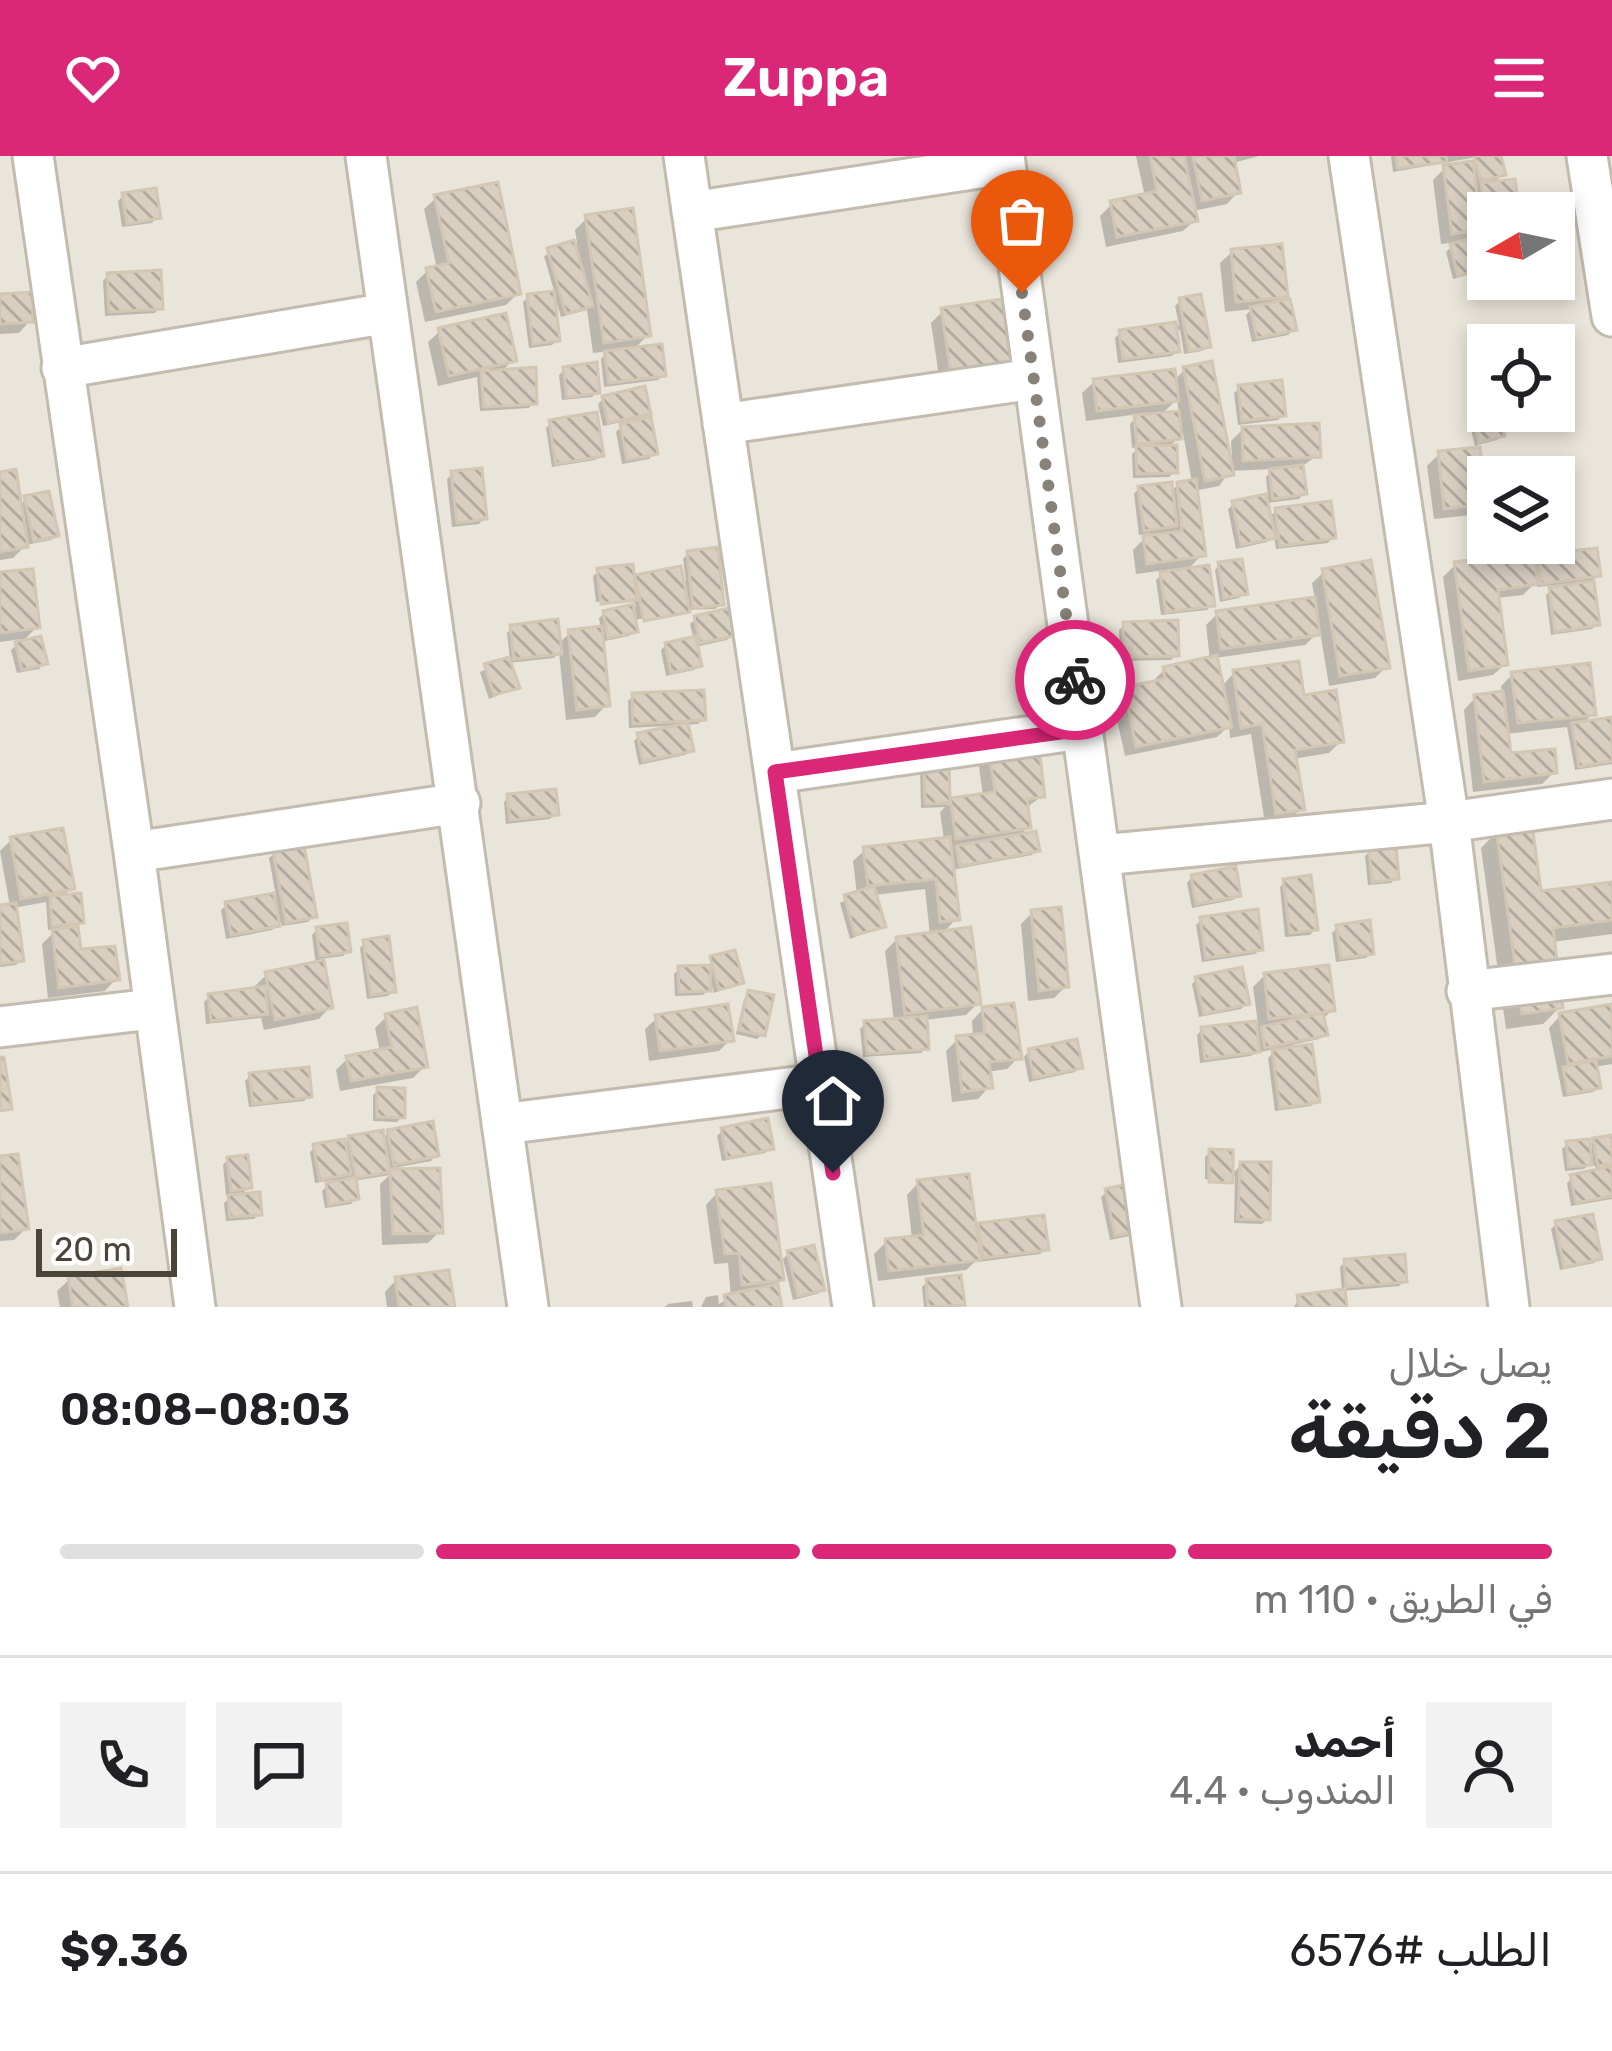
<!DOCTYPE html>
<html lang="ar">
<meta charset="utf-8">
<style>
:root{--surface:#fff;--page:#f2f2f2;--text:#202124;--muted:#757577;--line:#e0e0e0;--accent:#db2777}
body{margin:0;font-family:Rubik,"Noto Naskh Arabic",sans-serif;background:var(--page);color:var(--text);direction:rtl;height:100vh;display:flex;flex-direction:column;font-size:45px;white-space:nowrap}
*{box-sizing:border-box;margin:0}
p{font-size:39px;color:var(--muted)}
.icon{flex:none;width:66px;height:66px;fill:none;stroke:currentColor;stroke-width:2;stroke-linecap:round;stroke-linejoin:round}
.map{position:relative;height:1151px;overflow:hidden;direction:ltr}
.drawer{display:flex;flex-direction:column;background:var(--surface);flex:1}
.drawer>*{flex:none}
.needle{width:78px;rotate:261deg}
.buttons{position:absolute;left:1467px;top:36px;display:grid;gap:24px}
.buttons a{display:grid;place-items:center;width:108px;height:108px;border-radius:0px;background:var(--surface);box-shadow:0 6px 18px #0003;font-size:60px}
.scale{position:absolute;left:36px;bottom:30px;width:141px;box-sizing:border-box;padding-left:12px;border:6px solid #4b4439;border-top:0;font-size:33px;line-height:42px;white-space:nowrap;color:#4b4439;-webkit-text-stroke:9px #fff;paint-order:stroke}
.pin{position:absolute;display:grid;place-items:center;width:102px;height:102px;color:#fff;margin:-123px -51px;border-radius:50% 50% 50% 0;rotate:-45deg;box-shadow:0 0 12px #0007}
.pin .icon{rotate:45deg}
.courier{position:absolute;display:grid;place-items:center;width:120px;height:120px;margin:-60px;border:9px solid #db2777;border-radius:50%;background:#fff;color:#222;box-shadow:0 3px 15px #0007}
.head em{font-style:normal;font-weight:600}
.head div{display:flex;flex-direction:column-reverse}
.head{display:flex;align-items:center;justify-content:space-between;height:204px;padding:0 60px}
h1{font-size:78px;font-weight:600;line-height:90px}
.bar{display:grid;grid-template-columns:repeat(4,1fr);gap:18px 12px;align-content:center;height:144px;padding:0 60px}
.bar i{height:15px;border-radius:9px;background:var(--line)}
.bar .current{background:var(--accent)}
.bar p{grid-column:span 4}
.line{display:flex;align-items:center;gap:30px;padding:0 60px;border-top:3px solid var(--line)}
.line div{flex:1}
.round{display:grid;place-items:center;flex:none;width:126px;height:126px;border-radius:0px;background:var(--page)}
header{display:flex;justify-content:space-between;align-items:center;height:156px;padding:0 60px;background:var(--accent);color:#fff;font-size:54px;font-weight:600}
.map>svg:first-child{display:block}
.residential{fill:#eae5da;fill-rule:evenodd}
.shadow{fill:#0003;fill-rule:evenodd}
.building{fill:url(#building-back-hatch);stroke:#d3c7b4;stroke-width:3}
.lines{fill:none;stroke-linecap:round;stroke-linejoin:round}
.street-casing{stroke:#c2bbae;stroke-width:45}
.street{stroke:#fff;stroke-width:39}
.done{stroke:#878178;stroke-width:12;stroke-dasharray:0 21.6}
.route{stroke:#db2777;stroke-width:15}
</style>
<header><svg class="icon" aria-label="menu" viewBox="0 0 24 24"><path d="M4 6h16M4 12h16M4 18h16"/></svg>Zuppa<svg class="icon" aria-label="heart" viewBox="0 0 24 24"><path d="M12 20l-8-8c-3-5 5-10 8-4 3-6 11-1 8 4z"/></svg></header>
<div class="map">
<svg width="1612" height="1151" viewBox="0 0 1612 1151">
<defs>
<pattern id="building-back-hatch" width="6" height="6" patternUnits="userSpaceOnUse" patternTransform="scale(3)"><rect width="6" height="6" fill="#d8cfc1"/><path d="M-1 5l2 2M0 0l6 6M5-1l2 2" fill="none" stroke="#b1aa9e"/></pattern>
</defs>
<rect width="100%" height="100%" fill="#f6f3ec"/>
<path class="residential" d="M0 0H1612V1151H0ZM1488 57H1554V123H1488ZM1488 189H1554V255H1488ZM1488 321H1554V387H1488Z"/>
<path class="shadow" d="M1136 0H1259L1233 7 1238 36 1227 48 1193 55 1195 64 1183 75 1106 91 1100 60 1112 48 1145 41Z
M1391 0H1498L1503 18 1492 29 1515 43 1503 49 1504 57H1488V120L1471 122 1470 118 1453 123 1446 96 1456 86 1441 88 1433 24 1445 12 1469 9 1477 1 1393 16Z
M123 40 157 61 152 67 122 71 118 45Z
M436 42 518 137 506 149 425 166 416 126 428 114 437 113 424 53Z
M587 62 648 179 633 194 663 218 658 224 604 231 601 203 609 195 593 197 587 154 561 161 555 141H552L557 184 552 189 529 192 523 146 528 141 555 138 544 100 577 87 575 74Z
M1232 96 1285 140 1275 149 1294 173 1288 179 1252 186 1246 159 1252 153 1225 156 1220 107Z
M108 119 160 151 155 157 105 160 103 125Z
M0 141 30 165 19 177 0 178Z
M1180 145 1208 190 1202 195 1184 198 1180 174 1174 175 1177 195 1172 200 1118 207 1115 182 1120 177 1179 169 1175 150Z
M943 155 1009 207 940 227 931 167Z
M440 175 513 204 501 216 534 246 529 252 480 255 477 221 438 230 428 186Z
M1185 213 1228 303 1232 302 1231 285 1243 273 1318 299 1301 311 1304 337 1299 343 1265 347 1268 362 1276 355 1333 381 1328 387 1276 393 1274 380 1267 386 1236 393 1228 353 1234 348 1268 341 1266 321 1273 313 1230 315 1219 330 1194 335 1202 399 1186 415 1212 448 1207 454 1161 459 1156 424 1166 414 1136 418 1133 394 1150 377 1139 379 1134 338 1139 332 1170 336 1178 329 1192 327 1183 277 1168 292 1174 316 1169 321 1133 322 1132 298 1140 291 1132 292 1130 268 1139 258 1086 265 1082 237 1094 226 1174 225ZM1177 243 1179 258 1160 260Z
M564 214 597 236 592 241 562 244 559 219Z
M1240 232 1283 259 1278 264 1238 269 1234 237Z
M604 242 648 257 637 267 654 297 649 303 622 308 616 276 627 265 603 270 598 248Z
M1488 254 1532 255 1533 262 1528 267 1500 271 1502 279 1497 284 1477 289 1484 347 1472 359 1434 363 1427 310 1439 298 1476 294 1468 262Z
M551 267 601 299 595 304 552 311 546 272Z
M452 318 484 362 479 368 452 371 447 323Z
M0 319 19 350 26 343 56 379 51 384 26 389 13 402 0 404Z
M1489 387H1529L1532 409 1539 402 1598 419 1591 426 1597 468 1592 473 1551 479 1546 439 1556 429 1537 431 1536 426 1523 439 1496 442 1505 508 1493 519 1458 525 1443 421 1455 409 1491 404Z
M688 398 721 448 715 453 685 454 629 465 635 475 629 480 600 486 606 549 595 561 566 564 559 496 554 502 508 507 516 531 489 543 480 516 510 504 507 477 512 472 558 488 570 477 601 473 599 462 605 457 636 451 633 441 596 446 593 420 599 415 631 423 678 413 681 426 686 425 683 403Z
M1220 409 1244 437 1239 442 1220 446 1215 414Z
M1324 416 1386 511 1375 522 1329 530 1320 475 1305 489 1215 502 1221 531 1234 517 1302 542 1341 585 1329 597 1293 603 1301 652 1290 664 1265 668 1251 578 1230 582 1229 570 1217 581 1125 600 1113 545 1125 534 1152 526 1164 514 1210 504 1206 469 1217 458 1315 444 1312 427Z
M0 419 37 471 20 488 44 507 39 513 17 517 11 494 22 483 0 486Z
M696 463 732 479 727 484 695 491 699 509 694 514 666 520 661 494 666 489 694 484 690 468Z
M1124 469 1176 499 1171 504 1120 505 1119 474Z
M1512 519 1593 558 1582 568 1612 564V608L1575 614 1567 571 1505 578 1508 601 1554 616 1542 628 1473 636 1464 554 1475 542 1502 539 1501 530Z
M633 540 703 563 698 568 685 569 690 594 685 599 639 609 634 585 639 580 666 574V570L629 572 628 545Z
M990 592 1042 640 1026 652 1028 671 1019 681 1037 694 1032 699 951 714 957 762 942 778 978 847 966 859 924 864 926 892 921 897 863 901 860 873 865 868 894 865 885 795 897 783 930 779 925 733 874 739 883 770 850 783 840 747 857 739 853 705 865 694 944 684 940 656 945 651 921 652 920 610 946 605 947 650 952 645 983 640 978 603Z
M509 641 556 658 550 663 506 668 504 646Z
M1498 675 1539 739 1612 729V778L1552 786 1560 851 1543 868 1506 873 1481 692Z
M11 684 71 732 61 742 81 766 75 771 78 797 116 823 105 835 48 842 42 788 57 773 48 774 46 746 13 752 21 804 16 809 0 811V752L10 751 0 695Z
M1370 695 1396 722 1391 727 1368 729 1365 700Z
M275 697 314 760 308 766 282 770 281 766 272 774 226 783 221 754 226 749 276 740 269 702Z
M1192 721 1238 739 1233 744 1192 752 1187 727Z
M1285 726 1315 773 1310 779 1285 781 1280 731Z
M1032 757 1066 830 1054 842 1028 845 1021 768Z
M1201 764 1260 793 1255 798 1202 806 1196 769Z
M1338 771 1371 796 1366 802 1336 806 1332 777Z
M317 774 348 795 343 800 320 803 330 851 319 863 264 874 261 862 206 868 204 846 209 841 256 835 255 830 266 819 316 809 312 779Z
M365 786 393 835 388 840 367 843 360 792Z
M712 803 740 827 714 837 712 830 703 839 675 840 674 818 679 813 708 812Z
M1265 819 1332 854 1321 865 1324 878 1319 883 1292 889 1316 945 1311 950 1275 955 1268 902 1278 892 1261 896 1260 892 1251 900 1200 907 1197 879 1202 874 1258 868 1253 831Z
M1197 823 1247 847 1241 853 1199 861 1192 828Z
M749 838 763 878 757 883 736 878 744 843Z
M1612 851V908L1594 911 1598 931 1593 936 1563 941 1549 872 1560 860Z
M983 853 1018 902 1007 913 987 916 989 931 978 943 952 946 946 895 958 883 973 881 972 865Z
M387 860 425 910 413 922 340 935 336 914 348 902 380 896 375 872Z
M657 862 731 883 719 895 649 905 645 873Z
M1029 895 1080 911 1075 916 1029 926 1024 901Z
M250 920 309 940 304 945 249 951 245 925Z
M379 934 402 960 397 966 373 965V939Z
M723 974 771 992 765 997 722 1005 717 980Z
M389 976 436 999 431 1005 388 1013V1016L437 1015 440 1075 428 1087 382 1089 380 1028 390 1019 353 1025 356 1042 351 1048 325 1052 322 1035 333 1024 315 1027 310 996 315 991 343 989 350 983H382Z
M1612 982V1043L1571 1050 1567 1027 1572 1022 1597 1017 1596 1012 1592 1006 1584 1013 1565 1015 1562 993 1567 988 1588 991 1594 985Z
M1210 996 1230 1020 1241 1009 1267 1063 1262 1068 1234 1067 1235 1020 1229 1026 1205 1023V1001Z
M0 1003 26 1072 14 1084 0 1085Z
M228 1003 249 1031 239 1041 259 1058 254 1063 226 1065 224 1047 234 1038 226 1039 223 1009Z
M918 1027 974 1075 979 1070 1046 1093 1040 1098 978 1106V1103L966 1114 878 1125 874 1098 886 1086 912 1083 907 1039Z
M1107 1036 1134 1079 1110 1084 1101 1041Z
M717 1037 781 1122 775 1129 779 1151H701L706 1141 718 1139 719 1148 731 1141 728 1107 714 1108 706 1049Z
M1556 1068 1599 1102 1594 1107 1560 1114 1551 1073Z
M788 1098 822 1133 817 1138 793 1144 783 1103Z
M1345 1106 1404 1125 1399 1130 1342 1135 1344 1151H1294L1299 1142 1342 1136 1340 1111Z
M69 1124 125 1151H60L57 1135Z
M396 1124 452 1151H387L385 1136Z
M927 1126 962 1148 924 1151 922 1131Z
M692 1145 693 1151H665L668 1148Z"/>
<path class="building" d="M1150 0H1184L1198 65 1117 81 1110 45 1157 35Z
M1193 0H1234L1241 37 1202 45Z
M1396 0H1446L1447 6 1398 12Z
M1474 0H1501L1506 19 1481 25Z
M1473 5 1479 54 1506 51 1507 57H1488V111L1482 112 1477 74 1452 78 1443 9Z
M1515 23 1518 44 1484 48 1481 27Z
M498 26 521 138 436 156 426 112 449 107 434 39Z
M156 32 161 62 127 68 122 37Z
M633 52 651 180 604 187 585 59Z
M1468 83 1477 115 1458 120 1450 88Z
M574 84 593 150 566 158 547 92Z
M1282 88 1288 141 1236 146 1231 93Z
M161 114 163 153 109 156 107 117Z
M554 135 560 185 533 188 527 138Z
M32 136 33 166 0 168V138Z
M1201 138 1211 191 1189 195 1179 142Z
M1003 143 1012 208 951 217 941 152Z
M1290 143 1297 174 1257 182 1250 151Z
M506 157 517 205 449 220 438 172Z
M1176 166 1180 196 1123 203 1119 174Z
M662 188 666 220 609 227 604 195Z
M1212 205 1234 319 1205 325 1183 211Z
M597 206 600 237 567 241 563 211Z
M536 211 537 248 484 251 481 215Z
M1175 213 1179 245 1097 255 1093 223Z
M1282 224 1286 260 1242 265 1238 229Z
M645 230 651 258 608 267 602 240Z
M1488 251V255H1499L1505 280 1479 286 1472 255Z
M1179 255 1182 283 1137 288 1134 259Z
M597 256 604 300 556 308 549 264Z
M651 261 658 298 627 304 620 268Z
M1319 267 1321 301 1243 305 1242 271Z
M1177 289 1178 317 1137 318 1136 290Z
M1480 291 1487 348 1444 353 1438 295Z
M1303 309 1307 338 1273 343 1269 313Z
M482 312 487 363 457 367 451 315Z
M16 313 28 391 0 396V316Z
M1196 323 1206 400 1147 408 1143 380 1182 375 1177 326Z
M1172 326 1177 370 1144 375 1138 330Z
M49 335 59 380 34 385 24 340Z
M1266 338 1276 382 1241 389 1232 345Z
M1331 345 1336 382 1280 390 1275 352Z
M1501 387H1532L1538 428 1498 434 1508 509 1469 515 1454 406 1503 399Z
M718 391 724 449 693 452 687 395Z
M1597 392 1601 420 1541 428 1538 399Z
M1242 403 1248 438 1224 442 1218 406Z
M1371 404 1390 512 1340 520 1322 413Z
M633 408 637 444 601 448 597 412Z
M1209 409 1215 450 1166 456 1160 416Z
M681 410 690 456 644 465 635 419Z
M33 413 40 472 0 477V416Z
M1594 425 1600 469 1555 476 1549 431Z
M1315 441 1320 479 1221 493 1216 455Z
M633 448 638 476 608 482 603 455Z
M729 452 735 480 700 487 694 460Z
M558 463 562 498 514 503 510 469Z
M1178 464 1179 500 1124 501 1123 466Z
M602 470 610 550 577 554 568 474Z
M41 480 48 508 22 514 15 486Z
M696 480 702 510 671 517 665 487Z
M1217 499 1232 571 1136 591 1124 531 1165 523 1163 511Z
M509 501 520 532 494 539 484 508Z
M1299 505 1304 539 1336 534 1344 586 1295 594 1305 654 1276 658 1262 568 1241 572 1233 514Z
M1590 507 1596 559 1518 567 1511 516Z
M704 534 706 564 633 568 632 537Z
M1503 535 1511 597 1555 593 1557 617 1484 626 1474 539Z
M1612 561V605L1579 611 1572 567Z
M688 567 694 595 643 605 637 577Z
M1038 583 1045 641 1027 643 1031 672 956 683 950 642 995 636 988 589Z
M924 602H949L950 647 925 648Z
M556 633 559 659 510 664 507 638Z
M1532 668 1541 735 1612 726V764L1553 772 1563 852 1522 858 1496 672Z
M63 672 75 733 21 743 10 681Z
M1036 675 1040 695 960 710 956 690Z
M950 681 960 764 940 766 936 723 868 730 863 691Z
M304 689 317 761 286 767 273 695Z
M1396 689 1399 723 1372 726 1369 692Z
M1236 710 1241 740 1196 748 1191 719Z
M1311 719 1318 774 1290 777 1283 723Z
M874 730 886 771 855 779 844 739Z
M81 737 84 767 52 770 50 740Z
M274 737 280 770 231 779 225 746Z
M16 747 24 805 0 808V749Z
M1061 751 1069 831 1039 835 1031 754Z
M1258 753 1263 794 1206 802 1200 761Z
M1370 764 1374 798 1341 802 1336 769Z
M347 767 351 796 320 800 316 771Z
M78 770 81 793 115 790 120 824 59 832 52 774Z
M971 771 981 848 905 858 896 781Z
M389 780 396 836 371 839 363 784Z
M735 794 744 827 719 834 710 800Z
M324 804 333 852 275 864 265 816Z
M710 809 711 835 679 836 678 810Z
M1329 809 1335 855 1269 863 1264 817Z
M1242 811 1250 848 1204 858 1195 821Z
M265 830 268 858 211 865 208 838Z
M748 834 774 839 765 880 739 874Z
M1014 847 1022 903 989 906 993 932 962 936 956 880 985 877 982 851Z
M728 848 734 885 660 895 655 859Z
M1612 848V900L1568 908 1559 857Z
M417 851 428 911 351 925 346 900 392 891 385 858Z
M1323 857 1328 879 1265 892 1261 871Z
M927 860 929 893 867 898 864 865Z
M1256 865 1260 896 1205 903 1201 871Z
M1077 883 1083 912 1034 922 1028 893Z
M1312 888 1320 946 1280 952 1272 894Z
M0 901H4L12 953 0 955Z
M1596 904 1601 932 1568 938 1563 911Z
M309 911 312 941 253 948 249 917Z
M377 931 405 932V962L377 961Z
M768 962 774 993 727 1002 721 972Z
M433 965 439 1000 394 1009 387 974Z
M383 974 390 1016 356 1022 348 980Z
M1612 979V1007L1598 1010 1593 982Z
M345 983 351 1018 320 1024 313 988Z
M1590 983 1592 1009 1569 1011 1566 985Z
M1209 993 1233 994V1027L1209 1026Z
M18 998 29 1073 0 1077V1000Z
M248 999 252 1032 231 1035 227 1001Z
M1240 1006H1271L1270 1064 1238 1063Z
M1612 1010V1040L1576 1047 1570 1019Z
M440 1012 443 1077 393 1078 390 1013Z
M969 1018 981 1104 889 1115 885 1083 924 1079 917 1024Z
M356 1021 359 1043 329 1049 326 1027Z
M771 1027 784 1124 742 1129 739 1097 725 1098 716 1034Z
M1132 1027 1142 1074 1115 1080 1105 1033Z
M260 1036 262 1059 230 1061 228 1039Z
M1593 1058 1602 1103 1564 1111 1555 1065Z
M1044 1059 1049 1094 983 1102 978 1067Z
M814 1089 825 1134 798 1140 787 1095Z
M1405 1098 1407 1126 1346 1131 1344 1103Z
M121 1112 128 1151H73L68 1121Z
M449 1114 455 1151H399L395 1121Z
M961 1119 965 1149 928 1151 926 1123Z
M778 1128 782 1151H726L724 1139Z
M1345 1133 1347 1151H1299L1297 1139Z"/>
<g class="lines">
<defs>
<path id="street" d="M33 0 134 696 195 1151
M366 0 528 1151
M684 0 853 1151
M1004 0 1161 1151
M1349 0 1449 666 1509 1151
M1587 0 1612 160
M692 56 1005 8
M62 212 388 157
M723 268 1034 223
M775 617 1081 573
M134 696 460 647
M1101 699 1449 666 1612 643
M1467 835 1612 818
M0 871 152 853
M502 968 820 928"/>
</defs>
<use href="#street" class="street-casing"/>
<use href="#street" class="street"/>
</g>
<g class="lines">
<path class="done" d="M1022 137 1075 524"/>
<path class="route" d="M833 1017 775 616 1082 573 1075 524"/>
</g>
</svg>
<div class="buttons">
<a><svg class="needle" viewBox="-14 -14 28 28"><path d="M0-13l5 13h-10z" fill="#e53935"/><path d="M0 13l5-13h-10z" fill="#757577"/></svg></a>
<a><svg class="icon" aria-label="locate" viewBox="0 0 24 24"><circle cx="12" cy="12" r="6"/><path d="M12 2v4M12 18v4M2 12h4M18 12h4"/></svg></a>
<a><svg class="icon" aria-label="layers" viewBox="0 0 24 24"><path d="M12 4l9 5-9 5-9-5zM3 14l9 5 9-5"/></svg></a>
</div>
<div class="scale">20 m</div>
<div class="pin" style="left:1022px;top:137px;background:#ea580c"><svg class="icon" aria-label="bag" viewBox="0 0 24 24"><path d="M5 8h14l-1 12H6zM9 8a3 3 0 0 1 6 0"/></svg></div>
<div class="pin" style="left:833px;top:1017px;background:#1f2937"><svg class="icon" aria-label="home" viewBox="0 0 24 24"><path d="M3 11l9-7 9 7M6 9v11h12V9"/></svg></div>
<div class="courier" style="left:1075px;top:524px"><svg class="icon" aria-label="bike" viewBox="0 0 24 24"><circle cx="6" cy="16" r="4"/><circle cx="18" cy="16" r="4"/><path d="M6 16l4-8h5l3 8M10 8l3 8H6M13 5h3"/></svg></div>
</div>
<section class="drawer">
<div class="head"><div><h1>2 دقيقة</h1><p>يصل خلال</p></div><em>08:03–08:08</em></div>
<div class="bar"><i class="current"></i><i class="current"></i><i class="current"></i><i></i><p>في الطريق · 110 m</p></div>
<div class="line" style="height:216px"><a class="round"><svg class="icon" aria-label="person" viewBox="0 0 24 24"><circle cx="12" cy="8" r="4"/><path d="M4 21q1-7 8-7t8 7"/></svg></a><div><b>أحمد</b><p>المندوب · 4.4</p></div><a class="round"><svg class="icon" aria-label="chat" viewBox="0 0 24 24"><path d="M4 5h16v11H9l-5 4z"/></svg></a><a class="round"><svg class="icon" aria-label="phone" viewBox="0 0 24 24"><path d="M5 4h4l2 5-3 2q2 4 5 5l2-3 5 2v4C11 20 4 13 5 4z"/></svg></a></div>
<div class="line" style="height:156px"><div>الطلب #6576</div><b>$9.36</b></div>
</section>
